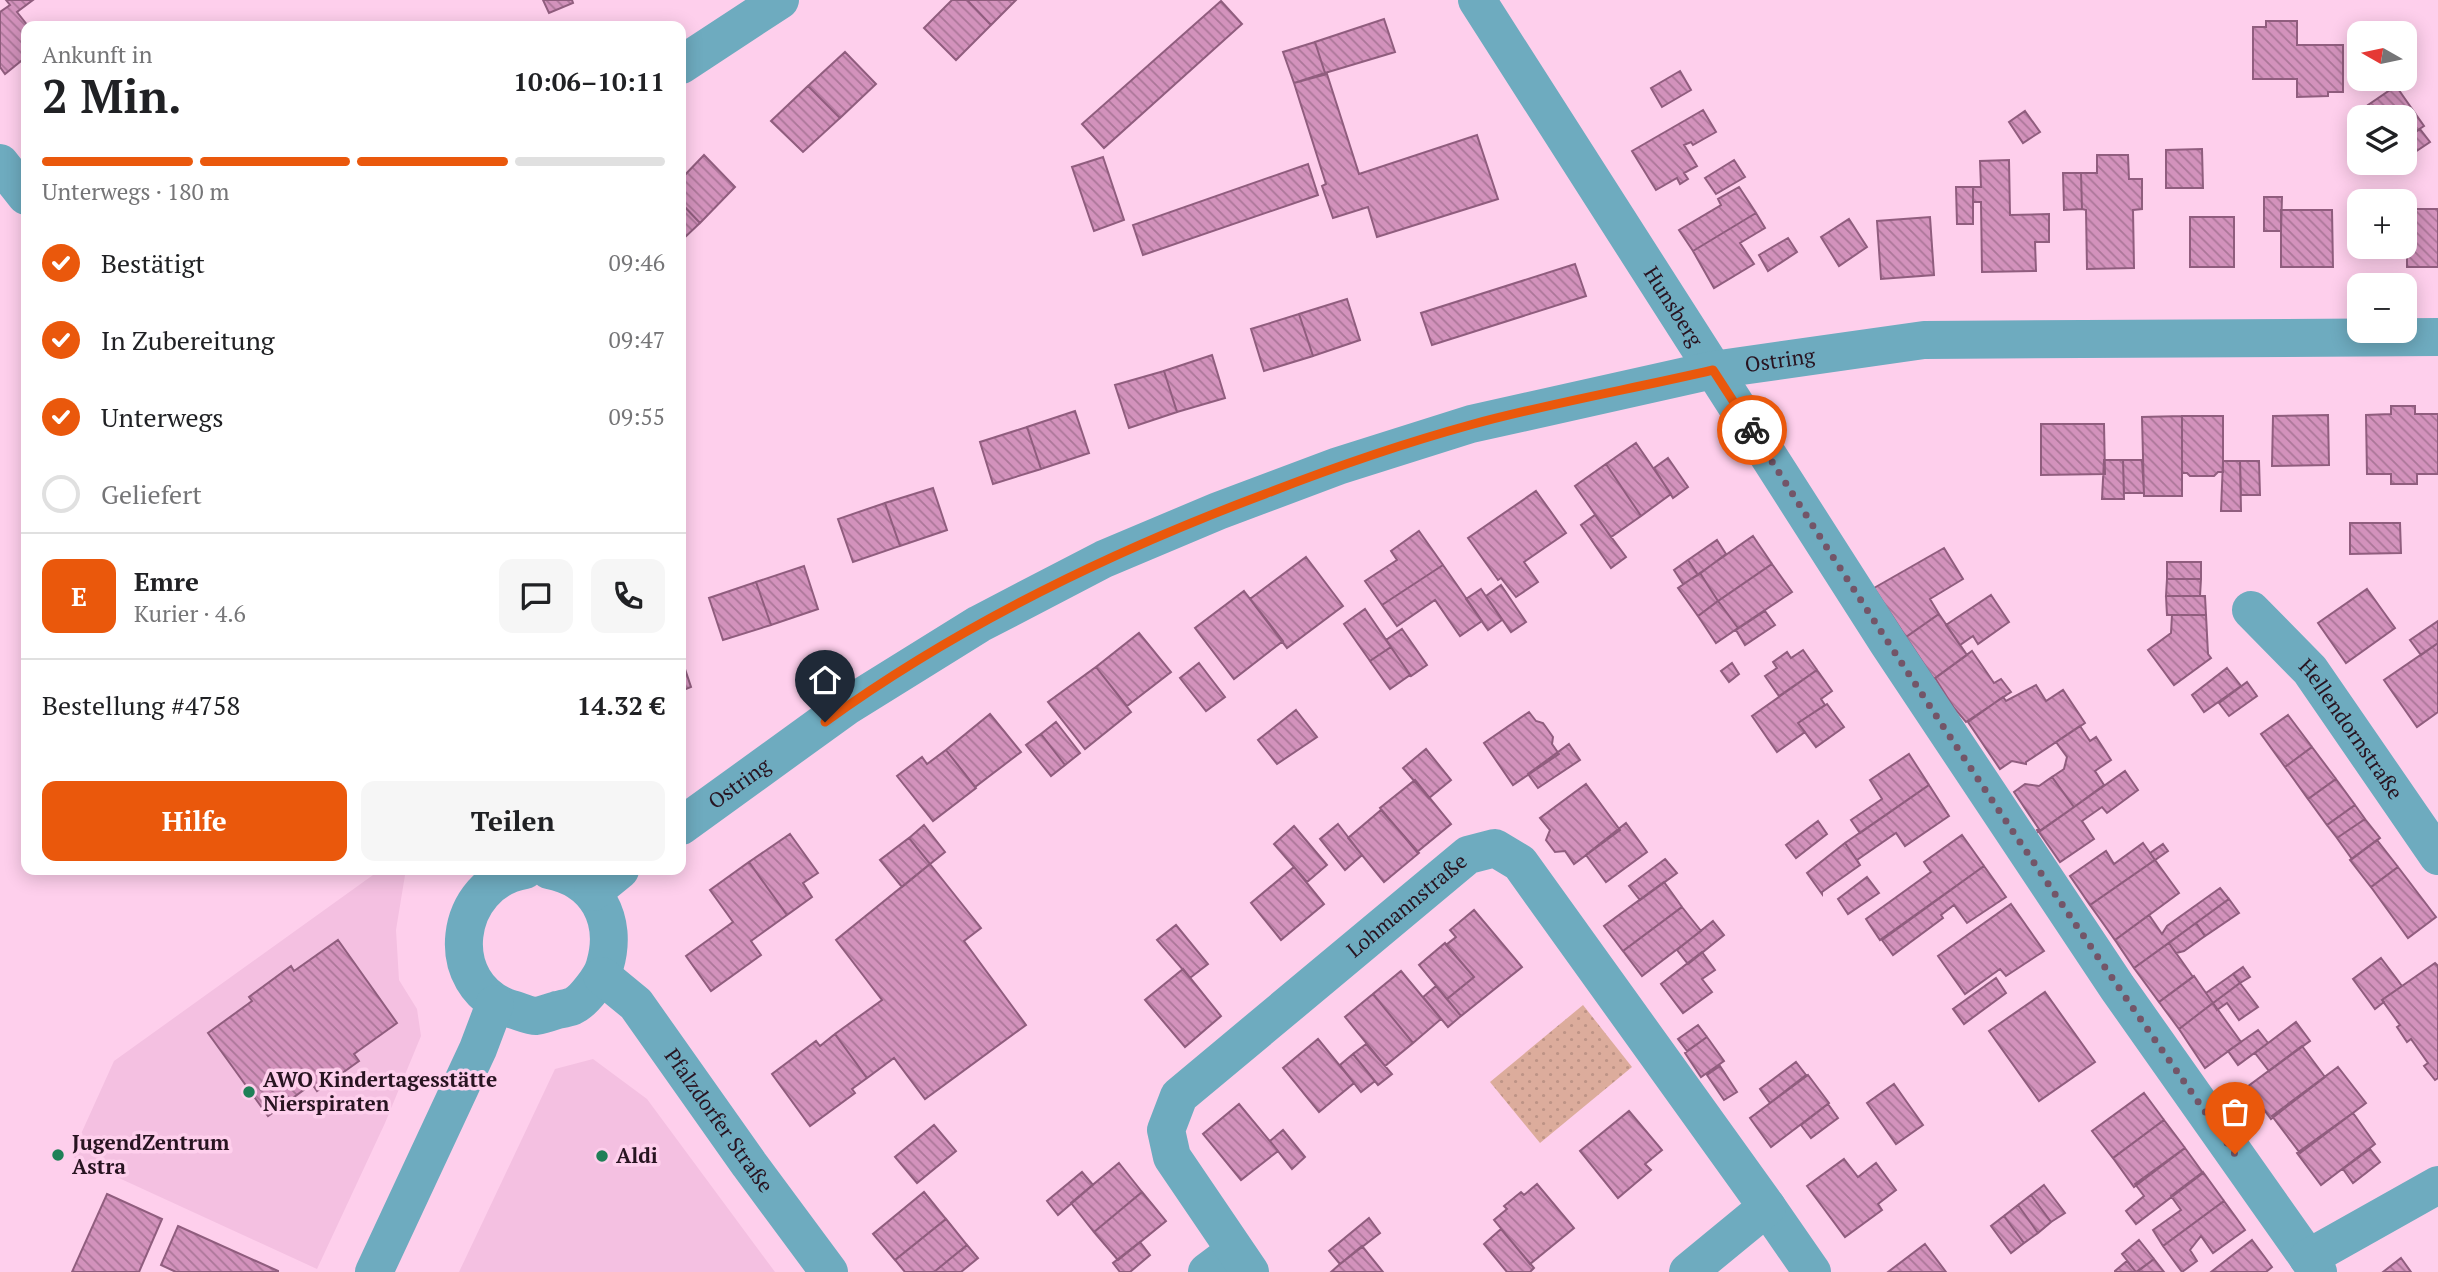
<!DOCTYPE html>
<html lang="de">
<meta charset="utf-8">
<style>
:root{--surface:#fff;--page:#f6f6f6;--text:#202124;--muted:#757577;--line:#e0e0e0;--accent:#ea580c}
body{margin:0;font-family:"PT Serif",serif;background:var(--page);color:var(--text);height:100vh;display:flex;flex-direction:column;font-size:26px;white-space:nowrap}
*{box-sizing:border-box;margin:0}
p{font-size:23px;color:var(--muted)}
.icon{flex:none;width:38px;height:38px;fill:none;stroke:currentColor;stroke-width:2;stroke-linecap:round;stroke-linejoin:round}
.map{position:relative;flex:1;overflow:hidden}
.panel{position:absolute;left:21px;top:21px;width:665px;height:854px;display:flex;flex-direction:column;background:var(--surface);border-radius:14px;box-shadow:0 4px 18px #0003}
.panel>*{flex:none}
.needle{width:46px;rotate:279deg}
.fabs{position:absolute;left:2347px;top:21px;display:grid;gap:14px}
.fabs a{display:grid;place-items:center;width:70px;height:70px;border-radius:14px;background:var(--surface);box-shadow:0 4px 18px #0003;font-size:35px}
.pin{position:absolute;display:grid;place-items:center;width:60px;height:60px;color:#fff;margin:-72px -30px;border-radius:50% 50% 50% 0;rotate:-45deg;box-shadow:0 0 7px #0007}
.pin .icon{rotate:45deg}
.courier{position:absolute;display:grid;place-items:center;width:70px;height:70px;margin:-35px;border:5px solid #ea580c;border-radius:50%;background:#fff;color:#222;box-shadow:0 2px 9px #0007}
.head em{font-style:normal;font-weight:800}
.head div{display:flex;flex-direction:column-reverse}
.head{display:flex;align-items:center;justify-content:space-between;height:119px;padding:0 21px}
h1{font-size:46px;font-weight:800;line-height:52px}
.bar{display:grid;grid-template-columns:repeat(4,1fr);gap:10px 7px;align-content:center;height:84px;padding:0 21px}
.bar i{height:9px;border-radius:5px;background:var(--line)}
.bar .active{background:var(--accent)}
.bar p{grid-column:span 4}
.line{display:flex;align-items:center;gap:18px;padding:0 21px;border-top:2px solid var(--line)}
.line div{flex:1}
.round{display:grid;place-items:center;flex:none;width:74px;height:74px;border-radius:14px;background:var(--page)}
ol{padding:0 21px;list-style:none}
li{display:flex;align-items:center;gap:21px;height:77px}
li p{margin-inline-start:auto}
li .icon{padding:7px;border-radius:50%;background:var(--accent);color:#fff;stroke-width:4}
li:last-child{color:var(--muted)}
li i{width:38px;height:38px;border:4px solid var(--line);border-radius:50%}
.button{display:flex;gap:14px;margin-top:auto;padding:14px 21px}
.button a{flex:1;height:80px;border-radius:14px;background:var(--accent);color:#fff;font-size:28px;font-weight:800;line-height:80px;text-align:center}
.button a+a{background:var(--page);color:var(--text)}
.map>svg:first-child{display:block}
.built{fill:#f4c0e1}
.green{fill:url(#green-dots)}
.building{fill:url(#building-back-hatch);stroke:#905d7e;stroke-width:2}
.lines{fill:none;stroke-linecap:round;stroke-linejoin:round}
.minor{stroke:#6eabbf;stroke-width:38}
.done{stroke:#735568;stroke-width:7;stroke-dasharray:0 12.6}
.route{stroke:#ea580c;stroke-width:9}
.poi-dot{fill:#1f8057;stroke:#fecfec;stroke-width:2.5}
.labels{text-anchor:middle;stroke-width:7;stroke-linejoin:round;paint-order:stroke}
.street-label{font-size:21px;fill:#281421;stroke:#fecfec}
.poi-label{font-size:21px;font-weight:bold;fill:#281421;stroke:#fecfec;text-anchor:start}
</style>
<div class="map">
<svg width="2438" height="1272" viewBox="0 0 2438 1272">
<defs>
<pattern id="green-dots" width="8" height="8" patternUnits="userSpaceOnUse" patternTransform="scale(1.75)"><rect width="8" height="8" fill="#dcac9c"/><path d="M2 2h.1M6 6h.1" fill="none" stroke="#bd9386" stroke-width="1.8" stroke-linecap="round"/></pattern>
<pattern id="building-back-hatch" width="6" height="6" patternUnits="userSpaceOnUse" patternTransform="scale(1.75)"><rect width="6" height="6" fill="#d392bc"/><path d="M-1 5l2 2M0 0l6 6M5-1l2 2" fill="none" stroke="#ab7698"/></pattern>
</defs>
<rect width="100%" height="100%" fill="#fecfec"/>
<path class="built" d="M380 870H402L405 875 396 930 399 980 417 1009 421 1036 385 1123 317 1269 71 1156 114 1061Z
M593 1059 647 1099 775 1272H459L555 1069Z"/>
<path class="green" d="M1583 1005 1632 1067 1540 1143 1490 1082Z"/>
<path class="building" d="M6 0H33L17 12 28 26 26 57 5 74 0 67V12L10 5Z
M543 0H572L573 3 549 13Z
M952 0H967L991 25 956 60 924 28Z
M967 0H1016L991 25Z
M1221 1 1242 24 1104 148 1082 124Z
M1384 19 1395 52 1325 73 1315 42Z
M2266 21H2297V45H2343V92H2328V96L2297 97V79H2253V27H2266Z
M1315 42 1325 73 1294 83 1283 52Z
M845 52 876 84 840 118 808 86Z
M1680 71 1691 90 1662 107 1651 88Z
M1327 74 1359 174 1477 135 1498 199 1377 237 1368 207 1333 218 1322 186 1326 184 1294 83Z
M808 86 840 118 803 152 771 121Z
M2396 86 2424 126 2404 139V117H2376L2368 105Z
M1703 110 1716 132 1693 145 1691 142 1684 145 1697 166 1684 173 1688 179 1680 184 1677 178 1656 190 1632 151Z
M2025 111 2040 132 2023 143 2009 122Z
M2420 129 2430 142 2406 158 2404 140Z
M2202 149 2203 188H2166V150Z
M704 155 735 187 700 223 681 203V179Z
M2097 155H2128L2129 179H2142V209L2133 210 2134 268 2087 269 2086 210 2082 209 2081 173H2097Z
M1103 157 1124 220 1094 231 1072 167Z
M1734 160 1745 177 1716 194 1705 178Z
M2009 160 2010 215 2049 214V242H2035L2036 271 1982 272 1981 202H1973V187H1981L1980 161Z
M1308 164 1318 195 1143 255 1133 225Z
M2063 173H2081L2082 209 2064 210Z
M1739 187 1756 213 1693 251 1679 230 1721 205 1718 199Z
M1956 187H1973V224H1957Z
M2264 197H2282L2281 231H2264Z
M681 203 700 223 681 241Z
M2407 209H2438V267H2407Z
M2281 210H2332L2333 267H2281Z
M1756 213 1765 228 1740 243 1754 264 1714 288 1693 251Z
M1930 217 1934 275 1881 279 1877 221Z
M2190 217H2234V267H2190Z
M1849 219 1867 247 1839 266 1821 237Z
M1788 238 1797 252 1768 271 1759 255Z
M1575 264 1586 296 1432 345 1421 313Z
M1347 299 1360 340 1313 356 1299 314Z
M1299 314 1313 356 1264 371 1251 329Z
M1212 355 1225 398 1177 412 1164 371Z
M1164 371 1177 412 1129 428 1115 385Z
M2391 406H2415V414H2438V474H2417V484H2391V474H2367L2366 415 2391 414Z
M1075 411 1089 453 1041 469 1027 427Z
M2328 415 2329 465 2272 466 2273 416Z
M2182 416H2223V472H2218L2214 476H2190L2187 473H2182Z
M2182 416V496H2144L2142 417Z
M2041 424H2104L2105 474 2041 475Z
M1027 427 1041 469 993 484 980 442Z
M1636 443 1671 494 1641 516 1606 464Z
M1668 458 1688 487 1673 498 1654 468Z
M2104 460H2123L2124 499H2102Z
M2123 460H2142L2144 493H2124Z
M2223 461H2240L2241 511H2221Z
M2240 461H2259L2260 495H2241Z
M1606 464 1641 516 1611 537 1575 486Z
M933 488 947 530 900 546 885 503Z
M1536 491 1566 533 1524 562 1538 582 1516 597 1501 578 1498 580 1468 538Z
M885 503 900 546 853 562 838 519Z
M1595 515 1626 557 1611 568 1581 525Z
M2350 523H2400L2401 553 2350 554Z
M1419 531 1443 565 1382 605 1365 581 1397 560 1391 551Z
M1753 536 1772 564 1718 601 1700 573Z
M1717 540 1726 554 1698 575 1688 560Z
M1944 548 1963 579 1930 599 1939 614 1906 637 1874 588Z
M1306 557 1343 606 1287 648 1250 599Z
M1688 560 1698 575 1683 584 1674 570Z
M2167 562H2201V579H2167Z
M1772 564 1792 592 1738 628 1718 601Z
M1443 565 1482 621 1460 636 1435 600 1397 626 1382 605Z
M804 566 818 609 771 625 756 582Z
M1700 573 1718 601 1698 616 1678 588Z
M2167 579H2201L2200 596H2166Z
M756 582 771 625 723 640 709 598Z
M1501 585 1526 622 1511 632 1486 596Z
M1481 589 1502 620 1488 630 1466 599Z
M2367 589 2395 628 2346 663 2318 623Z
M1244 591 1283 641 1234 679 1195 628Z
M1991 595 2009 622 1978 644 1973 636 1960 645 1946 625Z
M2166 596H2205L2206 615H2167Z
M1718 601 1738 628 1716 643 1698 616Z
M1365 609 1391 647 1370 661 1344 624Z
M1765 611 1775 625 1745 645 1736 630Z
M1939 614 1967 655 1934 679 1906 637Z
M2172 615H2206L2208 654 2211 658 2174 685 2148 650 2171 633Z
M2438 621V643L2421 655 2410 640Z
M1402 629 1427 665 1411 676 1386 640Z
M1139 633 1171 672 1127 706 1096 667Z
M2438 643V712L2417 727 2384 680Z
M1391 647 1410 675 1390 689 1370 661Z
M1803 650 1817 670 1779 696 1765 676 1777 668 1773 662 1787 652 1791 658Z
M1972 651 1994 683 2001 679 2011 692 1966 722 1954 708 1935 678Z
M681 657 691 687 681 691Z
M1199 663 1225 697 1206 711 1180 678Z
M1732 663 1739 674 1729 682 1721 671Z
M1096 667 1131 712 1085 749 1048 702Z
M2227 668 2241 686 2204 712 2192 695Z
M1817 670 1832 691 1821 699 1825 705 1798 723 1805 732 1777 752 1752 716Z
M2247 682 2257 696 2229 716 2219 703Z
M2036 685 2046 701 2063 690 2085 723 2026 762V764L2012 761 2000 769 1968 722 2003 697 2006 701Z
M1827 704 1844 727 1816 747 1798 723Z
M1296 710 1317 737 1277 764 1258 740Z
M1529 712 1536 721 1543 723 1553 737 1552 744 1559 754 1513 785 1484 743Z
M990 714 1021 752 975 787 946 750Z
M2288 715 2312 747 2285 767 2261 734Z
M1056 722 1080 753 1065 765 1041 734Z
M2080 726 2090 741 2096 737 2111 760 2095 771 2104 785 2074 807 2052 777 2064 769 2067 757 2056 742Z
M1041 734 1065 765 1051 776 1026 745Z
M1569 744 1580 760 1538 788 1528 774Z
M2312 747 2336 779 2308 799 2285 767Z
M1426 749 1451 780 1429 798 1403 768Z
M946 750 976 788 933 821 897 776 922 757 927 764Z
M1909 754 1929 785 1860 833 1851 820 1882 799 1870 780Z
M2125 771 2138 790 2107 813 2102 807 2082 821 2094 839 2060 862 2039 832Z
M2052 777 2074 807 2038 832 2037 830 2039 829 2014 792 2025 784 2039 786Z
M2336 779 2355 805 2327 825 2308 799Z
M1415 780 1451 824 1417 852 1380 808Z
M1586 784 1620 830 1574 864 1565 851 1555 852 1546 840 1550 830 1540 818Z
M1929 785 1949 816 1905 846 1896 833 1857 860 1860 865 1845 843Z
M2355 805 2365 819 2337 838 2327 825Z
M1381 810 1419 853 1384 882 1348 838Z
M2365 819 2380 838 2352 859 2337 838Z
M1818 821 1827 834 1796 858 1786 845Z
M1626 823 1647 852 1606 882 1586 855Z
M1338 824 1362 855 1345 870 1320 839Z
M924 825 945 852 930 864 909 838Z
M1294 826 1327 865 1307 882 1274 844Z
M790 834 818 873 803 883 812 897 787 915 749 862Z
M1962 835 1984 866 1880 940 1866 919 1931 872 1924 862Z
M909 838 930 864 902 887 880 860Z
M2377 840 2398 867 2371 887 2350 860Z
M1845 843 1860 865 1822 892V894L1807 873Z
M2143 843 2155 860 2090 905 2070 876 2106 851 2114 864Z
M2163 844 2168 851 2155 860 2150 853Z
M1665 859 1677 873 1640 900 1629 886Z
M2155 860 2179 893 2115 940 2090 905Z
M749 862 787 915 751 941 761 955 711 991 686 956 733 922 710 890Z
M930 864 981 928 964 941 1026 1025 925 1099 894 1058 867 1078 835 1034 882 1000 836 940Z
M1984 866 2006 897 1967 923 1954 905 1941 915 1943 918 1893 955 1882 940Z
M1294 867 1324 904 1281 940 1251 903Z
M2398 867 2436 917 2408 938 2371 887Z
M1867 877 1879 893 1848 914 1838 899Z
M1664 882 1682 907 1623 951 1604 926Z
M2220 888 2229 899 2134 968 2115 940 2149 915 2162 934 2167 926Z
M2229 899 2239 913 2205 936 2196 923Z
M2011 904 2044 951 2006 976 2000 969 1965 994 1938 956Z
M1682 907 1701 931 1642 976 1623 951Z
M1474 910 1522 967 1461 1016 1447 999 1474 977 1446 945 1456 937 1450 930Z
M1713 921 1724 935 1688 964 1677 950Z
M2196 923 2205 936 2184 951 2176 953 2169 943Z
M1176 925 1208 964 1190 978 1157 940Z
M338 940 397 1023 354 1054 359 1061 317 1091 312 1084 268 1116 208 1033 252 1001 249 997 291 966 294 971Z
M1445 943 1474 977 1447 999 1419 965Z
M2169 943 2193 977 2159 1002 2134 968Z
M1702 952 1715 970 1702 979 1712 992 1683 1013 1661 984Z
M2381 958 2402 986 2382 1000 2384 1002 2375 1009 2353 979Z
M2435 963 2438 966V1078L2435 1080 2424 1066 2428 1063 2411 1039 2407 1042 2397 1027 2400 1025 2382 1000Z
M2243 967 2250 977 2240 983 2233 974Z
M1183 969 1221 1016 1185 1047 1145 1000Z
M1401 971 1441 1019 1413 1043 1373 994Z
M2233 974 2240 983 2213 1003 2206 993Z
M2194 976 2213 1003 2179 1029 2159 1002Z
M1996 978 2006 993 1964 1024 1953 1009Z
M2240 983 2258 1007 2239 1020 2227 1003 2217 1010 2213 1003Z
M1436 986 1461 1016 1448 1027 1423 997Z
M2045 992 2095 1062 2039 1101 1989 1031Z
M1373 994 1413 1043 1385 1066 1345 1017Z
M2213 1003 2241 1042 2205 1068 2179 1029Z
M2296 1022 2310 1041 2269 1071 2255 1053Z
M1698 1025 1707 1037 1687 1051 1678 1039Z
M2258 1030 2268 1043 2238 1065 2228 1051Z
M835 1034 867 1078 852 1089 855 1093 810 1126 772 1074 816 1041 820 1046Z
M1707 1037 1724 1061 1701 1077 1685 1053Z
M1318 1039 1354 1083 1319 1112 1283 1068Z
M1366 1044 1392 1074 1378 1085 1353 1054Z
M2302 1046 2325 1077 2271 1119 2247 1087Z
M1353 1054 1375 1081 1361 1092 1340 1065Z
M1796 1062 1806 1075 1770 1103 1760 1089Z
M1720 1066 1737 1092 1724 1100 1707 1075Z
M2338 1067 2366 1103 2300 1153 2272 1116Z
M1808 1075 1829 1103 1771 1147 1750 1118Z
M1894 1084 1923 1125 1896 1144 1867 1103Z
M2144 1093 2164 1120 2113 1158 2092 1131Z
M1239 1104 1278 1151 1241 1180 1203 1134Z
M1828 1104 1838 1118 1811 1138 1801 1125Z
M1629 1111 1662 1150 1645 1164 1651 1170 1618 1198 1580 1151Z
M2353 1113 2375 1144 2321 1185 2297 1153Z
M2164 1120 2185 1148 2134 1187 2113 1158Z
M934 1125 956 1151 917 1183 895 1157Z
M1283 1130 1305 1157 1292 1169 1270 1141Z
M2185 1148 2203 1173 2136 1224 2126 1211 2144 1196 2135 1184Z
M2370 1149 2380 1162 2353 1183 2343 1169Z
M1844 1159 1858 1177 1876 1163 1896 1190 1878 1204 1882 1210 1845 1237 1807 1186Z
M1119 1163 1142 1192 1094 1232 1071 1203Z
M1082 1172 1093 1185 1058 1215 1047 1201Z
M2203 1172 2224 1201 2163 1246 2153 1230 2181 1210 2171 1196Z
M1537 1184 1574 1228 1530 1264 1494 1220 1507 1209 1504 1206 1521 1192 1524 1195Z
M2044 1185 2065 1213 2051 1222 2031 1195Z
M924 1192 946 1219 895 1260 873 1234Z
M1142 1192 1166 1221 1118 1260 1094 1232Z
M107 1194 162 1219 139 1272H72Z
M2031 1195 2051 1222 2038 1233 2018 1205Z
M2224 1201 2245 1230 2213 1253 2201 1236 2190 1250 2197 1261 2182 1272 2163 1246Z
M2018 1205 2038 1233 2024 1243 2004 1216Z
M2004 1216 2024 1243 2011 1253 1991 1226Z
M1369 1218 1380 1233 1340 1264 1329 1251Z
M946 1219 967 1245 934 1272H905L895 1260Z
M178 1226 278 1271V1272H176L161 1265Z
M1501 1229 1534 1268 1530 1272H1507L1484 1244Z
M2139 1240 2154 1259 2136 1272 2122 1254Z
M2252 1240 2272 1267 2266 1272H2211Z
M1140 1242 1150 1255 1130 1272H1120L1113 1263Z
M1925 1244 1946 1272H1888Z
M967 1245 978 1258 961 1272H934Z
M1362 1246 1383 1272H1331L1340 1264Z
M2401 1258 2411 1272H2383Z
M2154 1259 2164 1272H2137Z
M2127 1261 2136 1272H2115V1271Z"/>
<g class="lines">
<g class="minor">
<path id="s1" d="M1477 0 1888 643 2117 987 2318 1272"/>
<path d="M681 65 780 0"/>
<path d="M0 163 26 196"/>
<path id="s2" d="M2251 610 2310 670 2438 856"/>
<path id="s3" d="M681 826 847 706 979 624 1104 559 1218 511 1338 466 1471 424 1713 370 1924 340 2438 337"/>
<path d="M525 870C453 882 440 986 511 1009 519 1011 529 1016 536 1016 543 1015 551 1012 557 1010 562 1009 568 1008 573 1006 584 1001 602 977 605 965 618 920 597 879 549 870"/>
<path d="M593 892 620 870"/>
<path id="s4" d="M602 976 636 1004 749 1164 829 1272"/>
<path d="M1767 1207 1812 1272"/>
<path d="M2308 1258 2438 1185"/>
<path d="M374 1272 478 1049 495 1004"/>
<path d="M1207 1272 1235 1251"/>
<path id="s5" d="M1250 1272 1172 1157 1166 1130 1179 1096 1468 855 1495 848 1520 863 1767 1207 1688 1272"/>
</g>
</g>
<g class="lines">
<path class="done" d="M1752 430C1907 675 2067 917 2235 1154"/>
<path class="route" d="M825 722C959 625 1110 552 1265 494 1332 468 1401 444 1470 425 1550 403 1632 389 1713 370L1752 430"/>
</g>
<g class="poi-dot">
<circle cx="249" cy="1092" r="7"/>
<circle cx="58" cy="1155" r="7"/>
<circle cx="602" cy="1156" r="7"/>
</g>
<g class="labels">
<g class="street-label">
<text dy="7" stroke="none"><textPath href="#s1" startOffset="364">Hunsberg</textPath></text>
<text dy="7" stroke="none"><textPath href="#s3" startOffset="1208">Ostring</textPath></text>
<text dy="7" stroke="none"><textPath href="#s2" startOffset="156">Hellendornstraße</textPath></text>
<text dy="7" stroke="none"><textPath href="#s3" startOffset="72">Ostring</textPath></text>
<text dy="7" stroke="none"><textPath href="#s5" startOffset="500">Lohmannstraße</textPath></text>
<text dy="7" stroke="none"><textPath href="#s4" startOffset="187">Pfalzdorfer Straße</textPath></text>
</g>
<g class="poi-label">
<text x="263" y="1087">AWO Kindertagesstätte<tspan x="263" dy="24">Nierspiraten</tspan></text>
<text x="72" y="1150">JugendZentrum<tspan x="72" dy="24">Astra</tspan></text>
<text x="616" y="1163">Aldi</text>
</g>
</g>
</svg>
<div class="fabs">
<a><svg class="needle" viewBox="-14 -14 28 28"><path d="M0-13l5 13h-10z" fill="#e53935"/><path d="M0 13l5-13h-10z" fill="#757577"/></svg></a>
<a><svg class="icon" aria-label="layers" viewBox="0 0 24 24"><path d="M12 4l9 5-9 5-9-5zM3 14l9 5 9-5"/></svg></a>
<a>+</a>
<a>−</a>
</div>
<div class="pin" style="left:2235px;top:1154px;background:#ea580c"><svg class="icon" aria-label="bag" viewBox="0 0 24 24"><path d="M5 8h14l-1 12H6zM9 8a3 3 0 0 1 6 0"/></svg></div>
<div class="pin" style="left:825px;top:722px;background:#1f2937"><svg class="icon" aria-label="home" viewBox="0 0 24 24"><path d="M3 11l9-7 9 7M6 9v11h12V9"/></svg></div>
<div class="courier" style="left:1752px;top:430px"><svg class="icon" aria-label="bike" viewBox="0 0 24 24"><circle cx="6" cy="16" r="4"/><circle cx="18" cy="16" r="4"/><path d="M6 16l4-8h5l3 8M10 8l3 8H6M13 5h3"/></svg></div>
<section class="panel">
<div class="head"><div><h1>2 Min.</h1><p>Ankunft in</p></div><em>10:06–10:11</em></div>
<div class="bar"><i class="active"></i><i class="active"></i><i class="active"></i><i></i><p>Unterwegs · 180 m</p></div>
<ol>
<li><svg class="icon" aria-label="check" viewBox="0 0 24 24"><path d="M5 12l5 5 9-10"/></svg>Bestätigt<p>09:46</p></li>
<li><svg class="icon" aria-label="check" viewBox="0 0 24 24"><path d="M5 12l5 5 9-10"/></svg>In Zubereitung<p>09:47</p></li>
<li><svg class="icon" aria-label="check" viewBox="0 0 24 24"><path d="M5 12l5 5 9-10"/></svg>Unterwegs<p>09:55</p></li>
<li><i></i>Geliefert</li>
</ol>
<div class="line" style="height:126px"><b class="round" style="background:var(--accent);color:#fff">E</b><div><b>Emre</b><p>Kurier · 4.6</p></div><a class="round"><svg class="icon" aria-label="chat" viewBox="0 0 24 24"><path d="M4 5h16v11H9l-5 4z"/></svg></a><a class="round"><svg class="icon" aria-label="phone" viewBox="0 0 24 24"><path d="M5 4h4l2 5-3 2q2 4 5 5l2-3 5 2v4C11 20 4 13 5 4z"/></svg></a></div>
<div class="line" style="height:91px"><div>Bestellung #4758</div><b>14.32 €</b></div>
<div class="button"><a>Hilfe</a><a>Teilen</a></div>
</section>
</div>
